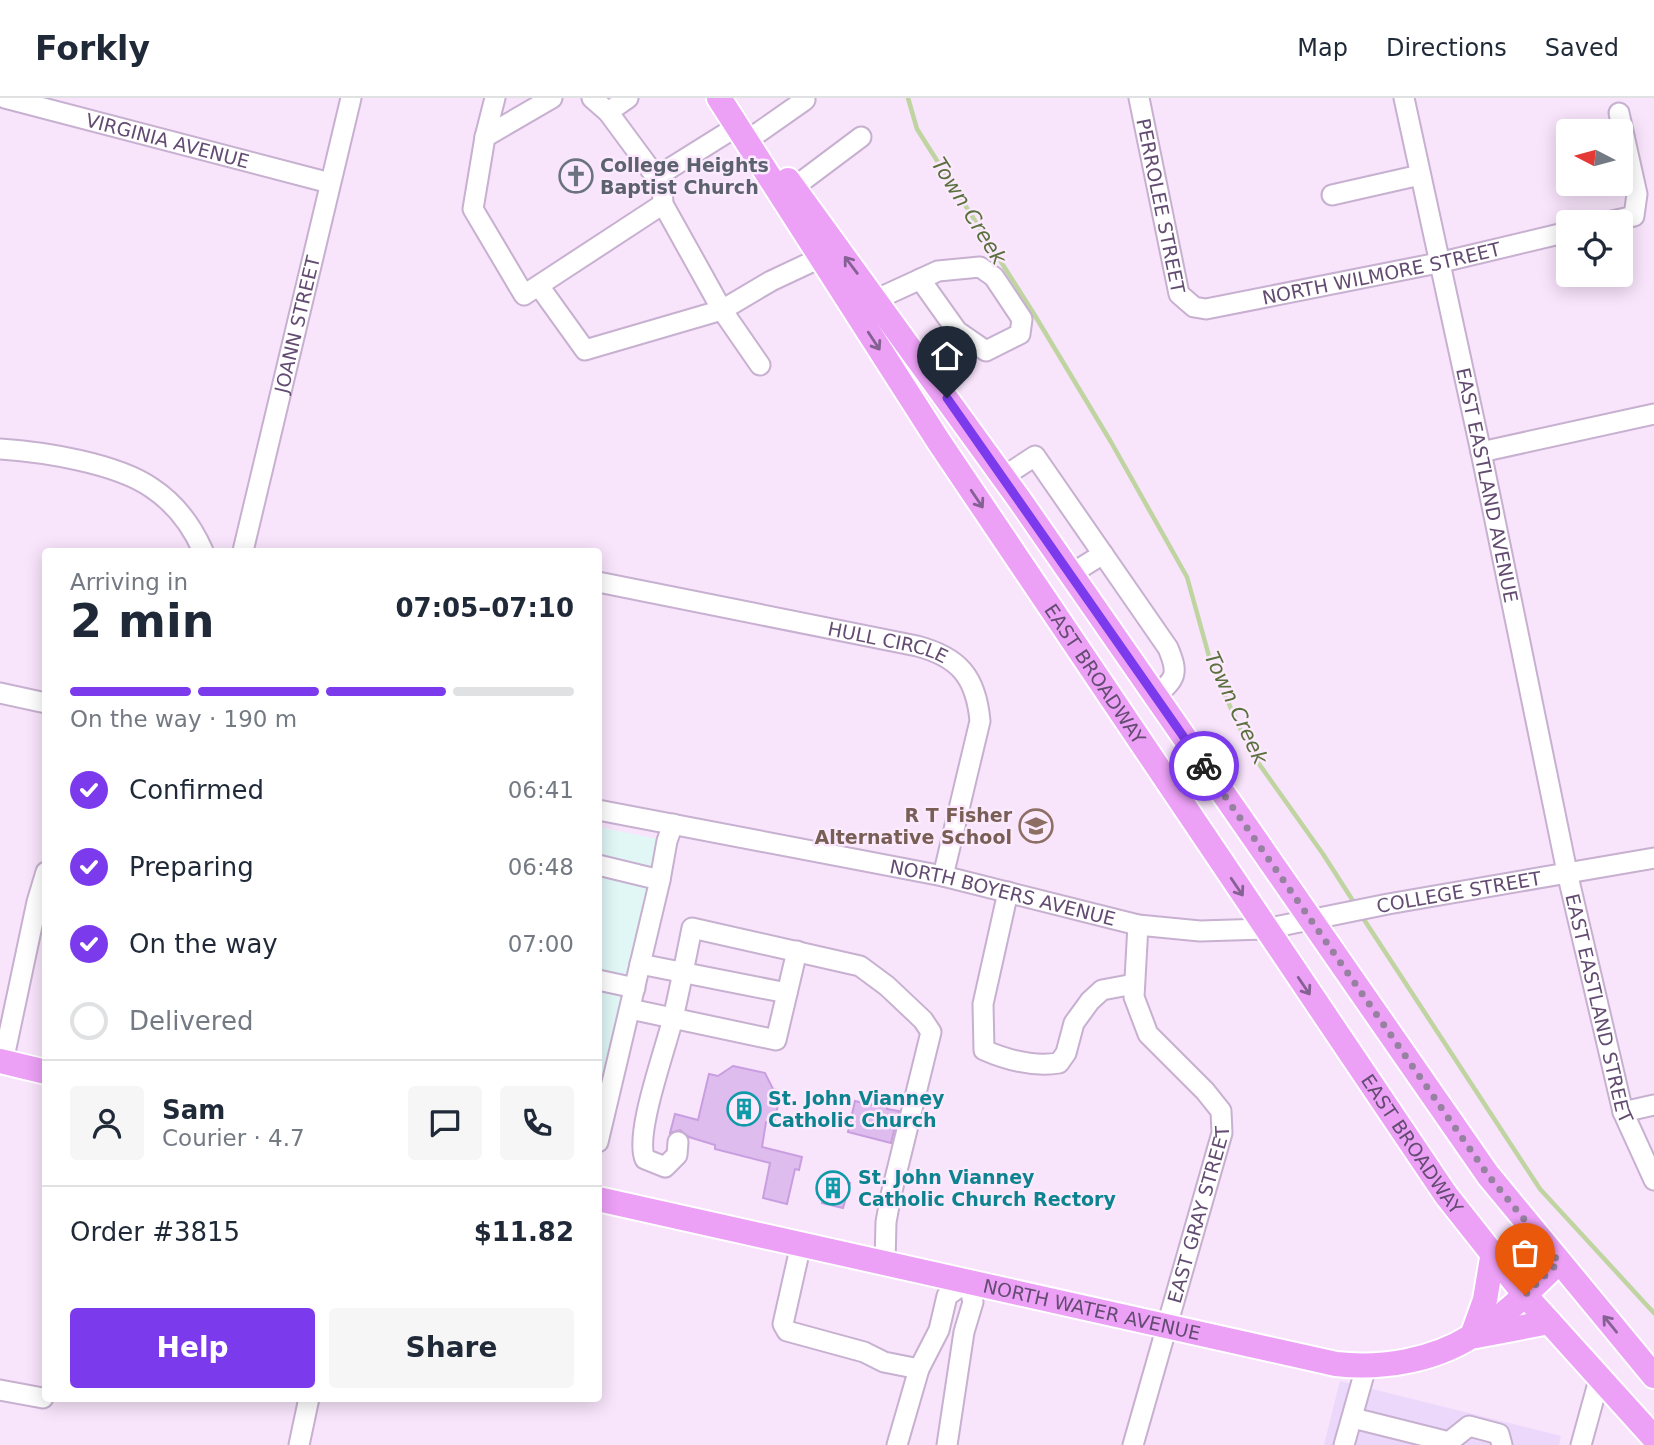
<!DOCTYPE html>
<meta charset="utf-8">
<style>
:root{--surface:#fff;--page:#f6f6f7;--text:#1f2937;--muted:#747a83;--line:#e0e1e3;--accent:#7c3aed}
body{margin:0;font-family:"DejaVu Sans",sans-serif;background:var(--page);color:var(--text);height:100vh;display:flex;flex-direction:column;font-size:26px;white-space:nowrap}
*{box-sizing:border-box;margin:0}
p{font-size:23px;color:var(--muted)}
.icon{flex:none;width:38px;height:38px;fill:none;stroke:currentColor;stroke-width:2;stroke-linecap:round;stroke-linejoin:round}
.map{position:relative;flex:1;overflow:hidden}
.drawer{position:absolute;left:42px;top:450px;width:560px;height:854px;display:flex;flex-direction:column;background:var(--surface);border-radius:7px;box-shadow:0 4px 18px #0003}
.drawer>*{flex:none}
.needle{width:46px;rotate:276deg}
.controls{position:absolute;left:1556px;top:21px;display:grid;gap:14px}
.controls a{display:grid;place-items:center;width:77px;height:77px;border-radius:7px;background:var(--surface);box-shadow:0 4px 18px #0003;font-size:35px}
.pin{position:absolute;display:grid;place-items:center;width:60px;height:60px;color:#fff;margin:-72px -30px;border-radius:50% 50% 50% 0;rotate:-45deg;box-shadow:0 0 7px #0007}
.pin .icon{rotate:45deg}
.courier{position:absolute;display:grid;place-items:center;width:70px;height:70px;margin:-35px;border:5px solid #7c3aed;border-radius:50%;background:#fff;color:#222;box-shadow:0 2px 9px #0007}
.headline em{font-style:normal;font-weight:700}
.headline div{display:flex;flex-direction:column-reverse}
.headline{display:flex;align-items:center;justify-content:space-between;height:119px;padding:0 28px}
h1{font-size:46px;font-weight:700;line-height:52px}
.bar{display:grid;grid-template-columns:repeat(4,1fr);gap:10px 7px;align-content:center;height:84px;padding:0 28px}
.bar i{height:9px;border-radius:5px;background:var(--line)}
.bar .current{background:var(--accent)}
.bar p{grid-column:span 4}
.line{display:flex;align-items:center;gap:18px;padding:0 28px;border-top:2px solid var(--line)}
.line div{flex:1}
.round{display:grid;place-items:center;flex:none;width:74px;height:74px;border-radius:7px;background:var(--page)}
ol{padding:0 28px;list-style:none}
li{display:flex;align-items:center;gap:21px;height:77px}
li p{margin-inline-start:auto}
li .icon{padding:7px;border-radius:50%;background:var(--accent);color:#fff;stroke-width:4}
li:last-child{color:var(--muted)}
li i{width:38px;height:38px;border:4px solid var(--line);border-radius:50%}
.button{display:flex;gap:14px;margin-top:auto;padding:14px 28px}
.button a{flex:1;height:80px;border-radius:7px;background:var(--accent);color:#fff;font-size:28px;font-weight:700;line-height:80px;text-align:center}
.button a+a{background:var(--page);color:var(--text)}
header{display:flex;align-items:center;gap:42px;box-sizing:border-box;height:98px;padding:0 35px;background:var(--surface);border-bottom:2px solid var(--line)}
header strong{font-size:33px}
nav{display:flex;gap:38px;margin-inline-start:auto;font-size:24px}
.map>svg:first-child{display:block}
.commercial{fill:#ebd8fa}
.education{fill:#e0f7f5}
.lines{fill:none;stroke-linecap:round;stroke-linejoin:round}
.stream{stroke:#bfd4a0;stroke-width:4.5}
.building{fill:#debdee;stroke:#c99ee0;stroke-width:2}
.minor-casing{stroke:#c7b0d0;stroke-width:23}
.major-casing{stroke:#fff;stroke-width:28}
.minor{stroke:#fff;stroke-width:19}
.major{stroke:#eca0f6;stroke-width:24}
.oneway{stroke:#856092}
.done{stroke:#9781a1;stroke-width:7;stroke-dasharray:0 12.6}
.route{stroke:#7c3aed;stroke-width:9}
.labels{text-anchor:middle;stroke-width:5;stroke-linejoin:round;paint-order:stroke}
.street-label{font-size:19px;fill:#634b71;stroke:#fbe9fe}
.worship-label{font-size:19px;font-weight:bold;fill:#5b616d;stroke:#fbe9fe;text-anchor:start}
.education-label{font-size:19px;font-weight:bold;fill:#785e54;stroke:#fbe9fe;text-anchor:end}
.culture-label{font-size:19px;font-weight:bold;fill:#0d838f;stroke:#fbe9fe;text-anchor:start}
.water-label{font-size:21px;font-style:italic;fill:#5a703c;stroke:#fbe9fe}
</style>
<header>
<strong>Forkly</strong>
<nav><a>Map</a><a>Directions</a><a>Saved</a></nav>
</header>
<div class="map">
<svg width="1654" height="1347" viewBox="0 0 1654 1347">
<rect width="100%" height="100%" fill="#f8e4fb"/>
<path class="commercial" d="M1340 1283 1561 1338 1559 1347H1324Z"/>
<path class="education" d="M599 729 667 743 599 1043Z"/>
<g class="lines">
<path class="stream" d="M908 0 917 31 1034 216 1111 344 1187 479 1212 569 1252 656 1323 756 1355 806
M1361 817 1540 1091 1654 1215"/>
</g>
<path class="building" d="M733 968 765 975 773 991 781 993 774 1025 766 1024 762 1049 802 1059 799 1072 795 1071 787 1106 763 1100 770 1065 715 1051V1047L689 1039 680 1032 670 1035 675 1016 698 1022 709 976 718 978Z
M874 999 889 1003 887 1011 899 1013 891 1045 848 1034 855 1003 872 1007Z
M821 1079 850 1085 843 1110 822 1105 824 1097 817 1096Z"/>
<g class="lines">
<defs>
<g id="minor">
<path id="s1" d="M5 0 330 85"/>
<path d="M552 0 485 39 473 111 524 197 663 106"/>
<path d="M592 0 608 14"/>
<path id="s2" d="M1139 0 1179 196 1194 209 1206 211 1438 165 1568 134"/>
<path id="s3" d="M1404 0 1481 354 1567 774 1623 1014 1654 1082"/>
<path d="M755 37 805 2 804 0"/>
<path d="M485 39 495 0"/>
<path d="M656 79 736 29"/>
<path d="M793 90 861 39"/>
<path d="M1332 97 1420 77"/>
<path d="M1608 124 1634 118 1637 96 1619 15"/>
<path d="M920 181 957 233"/>
<path d="M539 188 585 252 722 212 663 106 662 87 608 14 628 0"/>
<path d="M877 201 938 173 980 169 994 179 1022 221 1020 236 986 253 957 233 906 269"/>
<path d="M760 267 722 212 771 183 820 160"/>
<path d="M0 351C44 354 116 365 152 390 176 406 192 428 203 453"/>
<path d="M1481 354 1654 316"/>
<path d="M1003 379 1035 358 1168 550C1179 576 1176 581 1155 598"/>
<path id="s4" d="M243 453 351 0"/>
<path d="M1071 476 1103 456"/>
<path id="s5" d="M598 484 917 548C959 559 976 579 980 623L943 778"/>
<path d="M0 595 46 605"/>
<path id="s6" d="M598 712 943 778 1138 827 1200 833 1265 831 1388 806 1654 760"/>
<path d="M598 767 660 782"/>
<path d="M1008 794 983 906 984 952C1007 962 1034 969 1059 965L1066 955 1074 925 1090 903 1102 892 1134 886"/>
<path d="M640 866 787 895"/>
<path d="M598 882 635 890"/>
<path d="M630 911 776 942 797 853"/>
<path d="M3 964 37 804 46 774"/>
<path d="M1623 1014 1654 1007"/>
<path d="M598 1044 660 782 667 743 673 726"/>
<path d="M678 1044 677 1057 665 1069 645 1061C634 1036 666 950 673 920 680 890 686 860 692 830L860 868 887 888 923 922 931 934 891 1097 886 1124 885 1165"/>
<path d="M801 1146 783 1226 787 1233 864 1254 884 1264 919 1271"/>
<path d="M0 1292 43 1300"/>
<path d="M1353 1320 1449 1344 1469 1328 1499 1336 1502 1347"/>
<path d="M299 1347 309 1300"/>
<path d="M897 1347 919 1271 939 1232 947 1198 968 1183 973 1204 964 1234 947 1347"/>
<path id="s7" d="M1133 1347 1222 1035 1221 1013 1205 993 1148 936 1134 899 1138 827"/>
<path d="M1344 1347 1366 1269"/>
<path d="M1581 1347 1600 1278"/>
</g>
<g id="major">
<path id="s8" d="M719 0 939 344 1446 1097 1525 1197 1654 1340"/>
<path d="M788 82 1019 401 1488 1077 1654 1278"/>
<path d="M0 963 46 974"/>
<path id="s9" d="M598 1101 1336 1266C1382 1271 1432 1263 1472 1238 1503 1220 1533 1189 1559 1164"/>
<path d="M1472 1238 1485 1202 1493 1154"/>
<path d="M1476 1238 1549 1224"/>
</g>
</defs>
<use href="#minor" class="minor-casing"/>
<use href="#major" class="major-casing"/>
<use href="#minor" class="minor"/>
<use href="#major" class="major"/>
</g>
<defs><path id="oneway-shaft" d="M-6 0H5M1.5-3L5.5 0L1.5 3" fill="none" stroke-width="1.6" stroke-linecap="round" stroke-linejoin="round" transform="scale(1.75)"/></defs>
<g class="oneway">
<use href="#oneway-shaft" transform="translate(851 167) rotate(-127)"/>
<use href="#oneway-shaft" transform="translate(874 243) rotate(57)"/>
<use href="#oneway-shaft" transform="translate(977 401) rotate(56)"/>
<use href="#oneway-shaft" transform="translate(1237 789) rotate(56)"/>
<use href="#oneway-shaft" transform="translate(1304 888) rotate(56)"/>
<use href="#oneway-shaft" transform="translate(1610 1226) rotate(-129)"/>
</g>
<g class="lines">
<path class="done" d="M1204 668 1488 1077 1559 1164 1525 1197"/>
<path class="route" d="M947 300 1204 668"/>
</g>
<defs>
<symbol id="church-ring" viewBox="-11 -11 22 22"><circle r="9.5" fill="#fbe9fe" stroke="#6b7280" stroke-width="1.5"/><path d="M-1.2-6h2.4v3.5h3.3v2.4h-3.3V6h-2.4V-.1h-3.3v-2.4h3.3Z" fill="#6b7280"/></symbol>
<symbol id="school-ring" viewBox="-11 -11 22 22"><circle r="9.5" fill="#fbe9fe" stroke="#8d6e63" stroke-width="1.5"/><path d="M0-5L7-2L0 1L-7-2ZM-4 1L0 2.5L4 1V4Q0 6-4 4Z" fill="#8d6e63"/></symbol>
<symbol id="building-ring" viewBox="-11 -11 22 22"><circle r="9.5" fill="#fbe9fe" stroke="#0f9aa8" stroke-width="1.5"/><path d="M-4-6H4V6H1V3H-1V6H-4ZM-2.5-4.3h1.7v1.8h-1.7ZM.8-4.3h1.7v1.8H.8ZM-2.5-1h1.7V.8h-1.7ZM.8-1h1.7V.8H.8Z" fill="#0f9aa8"/></symbol>
</defs>
<g fill-rule="evenodd">
<use href="#church-ring" x="557" y="59" width="38" height="38"/>
<use href="#school-ring" x="1017" y="709" width="38" height="38"/>
<use href="#building-ring" x="725" y="992" width="38" height="38"/>
<use href="#building-ring" x="814" y="1071" width="38" height="38"/>
</g>
<g class="labels">
<g class="street-label">
<text dy="7" stroke="none"><textPath href="#s1" startOffset="168">VIRGINIA AVENUE</textPath></text>
<text dy="7" stroke="none"><textPath href="#s2" startOffset="110">PERROLEE STREET</textPath></text>
<text dy="7" stroke="none"><textPath href="#s2" startOffset="411">NORTH WILMORE STREET</textPath></text>
<text dy="7" stroke="none"><textPath href="#s4" startOffset="233">JOANN STREET</textPath></text>
<text dy="7" stroke="none"><textPath href="#s3" startOffset="396">EAST EASTLAND AVENUE</textPath></text>
<text dy="7" stroke="none"><textPath href="#s5" startOffset="296">HULL CIRCLE</textPath></text>
<text dy="7" stroke="none"><textPath href="#s8" startOffset="688">EAST BROADWAY</textPath></text>
<text dy="7" stroke="none"><textPath href="#s6" startOffset="877">COLLEGE STREET</textPath></text>
<text dy="7" stroke="none"><textPath href="#s6" startOffset="413">NORTH BOYERS AVENUE</textPath></text>
<text dy="7" stroke="none"><textPath href="#s3" startOffset="931">EAST EASTLAND STREET</textPath></text>
<text dy="7" stroke="none"><textPath href="#s8" startOffset="1255">EAST BROADWAY</textPath></text>
<text dy="7" stroke="none"><textPath href="#s7" startOffset="240">EAST GRAY STREET</textPath></text>
<text dy="7" stroke="none"><textPath href="#s9" startOffset="506">NORTH WATER AVENUE</textPath></text>
</g>
<g class="worship-label">
<text x="600" y="74">College Heights<tspan x="600" dy="22">Baptist Church</tspan></text>
</g>
<g class="education-label">
<text x="1012" y="724">R T Fisher<tspan x="1012" dy="22">Alternative School</tspan></text>
</g>
<g class="culture-label">
<text x="768" y="1007">St. John Vianney<tspan x="768" dy="22">Catholic Church</tspan></text>
<text x="858" y="1086">St. John Vianney<tspan x="858" dy="22">Catholic Church Rectory</tspan></text>
</g>
<g class="water-label">
<text transform="translate(969 113) rotate(58)" y="7">Town Creek</text>
<text transform="translate(1236 610) rotate(65)" y="7">Town Creek</text>
</g>
</g>
</svg>
<div class="controls">
<a><svg class="needle" viewBox="-14 -14 28 28"><path d="M0-13l5 13h-10z" fill="#e53935"/><path d="M0 13l5-13h-10z" fill="#747a83"/></svg></a>
<a><svg class="icon" aria-label="locate" viewBox="0 0 24 24"><circle cx="12" cy="12" r="6"/><path d="M12 2v4M12 18v4M2 12h4M18 12h4"/></svg></a>
</div>
<div class="pin" style="left:1525px;top:1197px;background:#ea580c"><svg class="icon" aria-label="bag" viewBox="0 0 24 24"><path d="M5 8h14l-1 12H6zM9 8a3 3 0 0 1 6 0"/></svg></div>
<div class="pin" style="left:947px;top:300px;background:#1f2937"><svg class="icon" aria-label="home" viewBox="0 0 24 24"><path d="M3 11l9-7 9 7M6 9v11h12V9"/></svg></div>
<div class="courier" style="left:1204px;top:668px"><svg class="icon" aria-label="bike" viewBox="0 0 24 24"><circle cx="6" cy="16" r="4"/><circle cx="18" cy="16" r="4"/><path d="M6 16l4-8h5l3 8M10 8l3 8H6M13 5h3"/></svg></div>
<section class="drawer">
<div class="headline"><div><h1>2 min</h1><p>Arriving in</p></div><em>07:05–07:10</em></div>
<div class="bar"><i class="current"></i><i class="current"></i><i class="current"></i><i></i><p>On the way · 190 m</p></div>
<ol>
<li><svg class="icon" aria-label="check" viewBox="0 0 24 24"><path d="M5 12l5 5 9-10"/></svg>Confirmed<p>06:41</p></li>
<li><svg class="icon" aria-label="check" viewBox="0 0 24 24"><path d="M5 12l5 5 9-10"/></svg>Preparing<p>06:48</p></li>
<li><svg class="icon" aria-label="check" viewBox="0 0 24 24"><path d="M5 12l5 5 9-10"/></svg>On the way<p>07:00</p></li>
<li><i></i>Delivered</li>
</ol>
<div class="line" style="height:126px"><a class="round"><svg class="icon" aria-label="person" viewBox="0 0 24 24"><circle cx="12" cy="8" r="4"/><path d="M4 21q1-7 8-7t8 7"/></svg></a><div><b>Sam</b><p>Courier · 4.7</p></div><a class="round"><svg class="icon" aria-label="chat" viewBox="0 0 24 24"><path d="M4 5h16v11H9l-5 4z"/></svg></a><a class="round"><svg class="icon" aria-label="phone" viewBox="0 0 24 24"><path d="M5 4h4l2 5-3 2q2 4 5 5l2-3 5 2v4C11 20 4 13 5 4z"/></svg></a></div>
<div class="line" style="height:91px"><div>Order #3815</div><b>$11.82</b></div>
<div class="button"><a>Help</a><a>Share</a></div>
</section>
</div>
